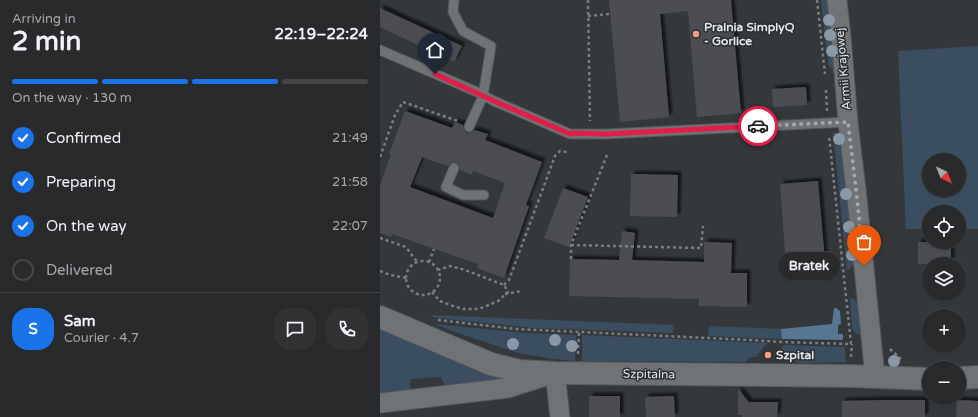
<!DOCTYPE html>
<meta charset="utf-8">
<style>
:root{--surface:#282a2c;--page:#303234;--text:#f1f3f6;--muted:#a5a7a9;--line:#444648;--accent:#1a73e8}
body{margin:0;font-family:"Varela Round",sans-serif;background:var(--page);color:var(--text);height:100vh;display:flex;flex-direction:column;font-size:15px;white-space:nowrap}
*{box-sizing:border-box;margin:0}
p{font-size:13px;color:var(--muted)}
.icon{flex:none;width:22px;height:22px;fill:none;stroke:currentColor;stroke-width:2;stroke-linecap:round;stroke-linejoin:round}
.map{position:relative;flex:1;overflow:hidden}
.panel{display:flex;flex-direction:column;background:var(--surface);width:380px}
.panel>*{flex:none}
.needle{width:26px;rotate:137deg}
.controls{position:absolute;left:542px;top:153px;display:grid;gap:8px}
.controls a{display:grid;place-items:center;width:44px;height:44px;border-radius:50%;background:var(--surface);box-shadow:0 1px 3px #0004,0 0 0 1px var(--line);font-size:20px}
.pin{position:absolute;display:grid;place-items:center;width:34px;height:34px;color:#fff;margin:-41px -17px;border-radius:50% 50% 50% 0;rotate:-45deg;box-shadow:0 0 4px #0007}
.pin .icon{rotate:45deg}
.courier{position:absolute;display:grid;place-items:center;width:40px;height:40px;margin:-20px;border:3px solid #e11d48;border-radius:50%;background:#fff;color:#222;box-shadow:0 1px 5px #0007}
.bubble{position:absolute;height:28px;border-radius:14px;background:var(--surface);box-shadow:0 1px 3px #0004,0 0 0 1px var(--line);font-size:13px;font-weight:800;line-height:28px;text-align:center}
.headline em{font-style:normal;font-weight:800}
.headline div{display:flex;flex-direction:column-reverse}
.headline{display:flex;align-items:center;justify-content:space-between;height:68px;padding:0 12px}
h1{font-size:26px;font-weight:800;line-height:30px}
.bar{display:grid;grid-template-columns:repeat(4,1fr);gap:6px 4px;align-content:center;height:48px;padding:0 12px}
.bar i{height:5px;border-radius:3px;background:var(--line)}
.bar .current{background:var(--accent)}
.bar p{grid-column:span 4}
.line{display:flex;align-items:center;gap:10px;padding:0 12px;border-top:1px solid var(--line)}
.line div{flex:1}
.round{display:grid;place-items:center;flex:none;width:42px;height:42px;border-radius:16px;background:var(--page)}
ol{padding:0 12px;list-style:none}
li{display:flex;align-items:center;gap:12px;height:44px}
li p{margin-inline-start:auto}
li .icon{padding:4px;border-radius:50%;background:var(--accent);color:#fff;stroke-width:4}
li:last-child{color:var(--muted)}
li i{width:22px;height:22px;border:2px solid var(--line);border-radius:50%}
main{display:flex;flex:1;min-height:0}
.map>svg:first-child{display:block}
.green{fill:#3b4e60;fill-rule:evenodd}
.forest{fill:#587795}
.building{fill:#4b4e52;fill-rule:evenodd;filter:url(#shadow)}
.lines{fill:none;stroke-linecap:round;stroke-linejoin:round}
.lane-casing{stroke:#545659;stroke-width:11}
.street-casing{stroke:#545659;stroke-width:21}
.secondary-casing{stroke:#545659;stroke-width:24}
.path{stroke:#7b7e81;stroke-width:2.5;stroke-dasharray:3 3;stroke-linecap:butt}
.lane{stroke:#6f7376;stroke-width:9}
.street{stroke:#6f7376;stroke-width:19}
.secondary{stroke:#6f7376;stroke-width:22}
.tree{fill:#8b98a5}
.done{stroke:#a6a8ab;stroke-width:4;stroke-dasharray:0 7.2}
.route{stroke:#e11d48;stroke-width:5}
.poi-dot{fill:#f39f85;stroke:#2b2e31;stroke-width:1.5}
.labels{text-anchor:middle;stroke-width:3;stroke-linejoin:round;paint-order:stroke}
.poi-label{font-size:12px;font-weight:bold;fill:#e3e5e7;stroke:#2b2e31;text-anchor:start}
.street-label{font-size:12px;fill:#e3e5e7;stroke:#2b2e31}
</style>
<main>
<section class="panel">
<div class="headline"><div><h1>2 min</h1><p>Arriving in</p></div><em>22:19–22:24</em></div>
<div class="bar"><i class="current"></i><i class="current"></i><i class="current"></i><i></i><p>On the way · 130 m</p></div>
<ol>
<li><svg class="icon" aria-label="check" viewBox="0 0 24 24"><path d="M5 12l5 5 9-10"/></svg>Confirmed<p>21:49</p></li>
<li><svg class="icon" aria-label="check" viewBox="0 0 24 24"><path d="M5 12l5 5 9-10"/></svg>Preparing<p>21:58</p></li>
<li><svg class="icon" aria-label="check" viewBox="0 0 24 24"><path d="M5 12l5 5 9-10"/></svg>On the way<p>22:07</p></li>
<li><i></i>Delivered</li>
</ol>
<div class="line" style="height:72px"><b class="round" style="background:var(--accent);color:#fff">S</b><div><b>Sam</b><p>Courier · 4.7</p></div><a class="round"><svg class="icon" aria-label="chat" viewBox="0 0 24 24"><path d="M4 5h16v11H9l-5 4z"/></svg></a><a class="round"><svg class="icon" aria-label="phone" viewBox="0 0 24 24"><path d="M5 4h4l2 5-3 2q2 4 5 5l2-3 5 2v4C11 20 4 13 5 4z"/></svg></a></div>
</section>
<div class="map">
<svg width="598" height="417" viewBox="0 0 598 417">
<defs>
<filter id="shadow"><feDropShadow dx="3.5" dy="-3.5" stdDeviation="1" flood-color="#0009"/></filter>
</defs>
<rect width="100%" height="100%" fill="#35383b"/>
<path class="green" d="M441 0H450L456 69 450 68 448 62Z
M598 46V229H579V212H549V229H526L518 51ZM549 160H579V190H549Z
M453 131 461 137 475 262 471 268 467 270Z
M470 298C474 299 477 301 479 305L481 335 477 334 474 331 472 327Z
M49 315 294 325 293 333 154 328 57 318Z
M54 324 146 333 196 335 195 361 174 359 138 353 84 335Z
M329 326 401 329 402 339 328 336Z
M0 328 143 377 67 390 61 377 30 379 31 393 0 399Z
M202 335 387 343 376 357H370L365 362 202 361Z
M404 345 465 347 466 362 418 363 402 351V347Z"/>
<path class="forest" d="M454 308H456L460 311 461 324 458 325V334H463V339L462 340 402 339 401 329 452 324Z"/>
<path class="building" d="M229 0H351L361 113 317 117 308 11 280 14 289 117 240 122Z
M0 8 82 46 74 62 0 27Z
M426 87 427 105 393 107 392 89Z
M25 111 72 128 75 122 83 125 84 130 87 133 92 132 94 130 108 134 105 140 162 162 146 205 149 206 124 278 97 268 98 264 12 234 11 237 0 233V185L11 154H9ZM42 157 68 166 71 163 76 162 79 165 80 170 92 175 93 171 125 183 113 218 30 187Z
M251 174 298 175 297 217 250 216Z
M438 181 445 262 406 264 400 184Z
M183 188 208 197 189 247 164 238Z
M242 231 255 233 252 260 324 262V242L352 243 351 273H367V307L319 306V299L189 296 190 259 239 260Z
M538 242H571V264H538Z
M358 389 369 402H398L397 417H362V415H358Z
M209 396H240V417H209Z
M294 396 295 417H266L265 397Z
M504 400H545V417H462V401Z
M577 400 598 401V417H576Z"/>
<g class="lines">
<defs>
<path id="lane" d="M74 0 73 12 83 31 111 46 103 96 89 127
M0 50 97 92 114 101 190 134H226L468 122
M74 168 66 187 83 195H104"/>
<path id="street" d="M457 0 461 36 468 122 477 198 495 377
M0 403 128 388 175 373 180 417"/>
<path id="secondary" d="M0 317 111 364 140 371 175 373 471 376 549 379
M579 378 598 377"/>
</defs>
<use href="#lane" class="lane-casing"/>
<use href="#street" class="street-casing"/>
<use href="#secondary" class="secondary-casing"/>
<path class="path" d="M208 0 210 121
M437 0 445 74
M208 16 230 14
M446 90 447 111
M0 157 15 115 23 102 78 121
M0 238 26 247 37 262
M191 245 321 248 323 226
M191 259V245L227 155
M26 278a17 17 0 1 1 34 0a17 17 0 1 1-34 0Z
M49 262 54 249
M0 271 10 275 26 278
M124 285 129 280 175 156 180 151 187 152
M52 292 60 301 70 305 83 309H99L118 301 128 292 124 285 85 270 70 266 58 270
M125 294 142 291
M58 320 136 329 371 340 401 342 471 344 449 136
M510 349 521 359
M198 354 199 332
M471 357 472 344"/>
<use href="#lane" class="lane"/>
<use href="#street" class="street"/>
<use href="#secondary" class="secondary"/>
</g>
<g class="tree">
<circle cx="449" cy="20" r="6"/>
<circle cx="450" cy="35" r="6"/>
<circle cx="452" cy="51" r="6"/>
<circle cx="459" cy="139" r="6"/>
<circle cx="466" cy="194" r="6"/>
<circle cx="469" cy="227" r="6"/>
<circle cx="472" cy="255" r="6"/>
<circle cx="175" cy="340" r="6"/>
<circle cx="133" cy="344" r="6"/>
<circle cx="192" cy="346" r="6"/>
<circle cx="514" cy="361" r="6"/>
</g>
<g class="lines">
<path class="done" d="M378 126 468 122 477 198 484 266"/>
<path class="route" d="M55 74 114 101 190 134 194 133 226 134 378 126"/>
</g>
<g class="poi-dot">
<circle cx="316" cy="34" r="4"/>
<circle cx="388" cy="355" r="4"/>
</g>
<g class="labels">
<g class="poi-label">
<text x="324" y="31">Pralnia SimplyQ<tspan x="324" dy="14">- Gorlice</tspan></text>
<text x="396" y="359">Szpital</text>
</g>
<g class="street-label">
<text transform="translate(463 69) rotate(-95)" y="4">Armii Krajowej</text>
<text transform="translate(269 374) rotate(1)" y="4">Szpitalna</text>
</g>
</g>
</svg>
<div class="controls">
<a><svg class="needle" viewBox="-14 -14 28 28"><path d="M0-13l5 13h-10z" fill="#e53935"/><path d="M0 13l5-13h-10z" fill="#a5a7a9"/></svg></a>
<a><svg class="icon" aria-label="locate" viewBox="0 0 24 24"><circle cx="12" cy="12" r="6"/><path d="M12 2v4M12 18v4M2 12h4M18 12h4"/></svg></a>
<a><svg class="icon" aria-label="layers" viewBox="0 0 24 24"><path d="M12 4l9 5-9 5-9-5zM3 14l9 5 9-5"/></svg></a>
<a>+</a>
<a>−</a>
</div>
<div class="pin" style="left:484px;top:266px;background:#ea580c"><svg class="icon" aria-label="bag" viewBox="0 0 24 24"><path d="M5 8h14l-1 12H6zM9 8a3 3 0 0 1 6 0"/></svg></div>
<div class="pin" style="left:55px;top:74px;background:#1f2937"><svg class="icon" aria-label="home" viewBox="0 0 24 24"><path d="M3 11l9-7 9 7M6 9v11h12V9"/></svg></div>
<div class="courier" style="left:378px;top:126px"><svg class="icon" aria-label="car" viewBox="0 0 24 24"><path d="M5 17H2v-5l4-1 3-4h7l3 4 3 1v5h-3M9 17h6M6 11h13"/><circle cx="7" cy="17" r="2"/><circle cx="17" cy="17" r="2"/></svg></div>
<div class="bubble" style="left:398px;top:252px;width:62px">Bratek</div>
</div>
</main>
